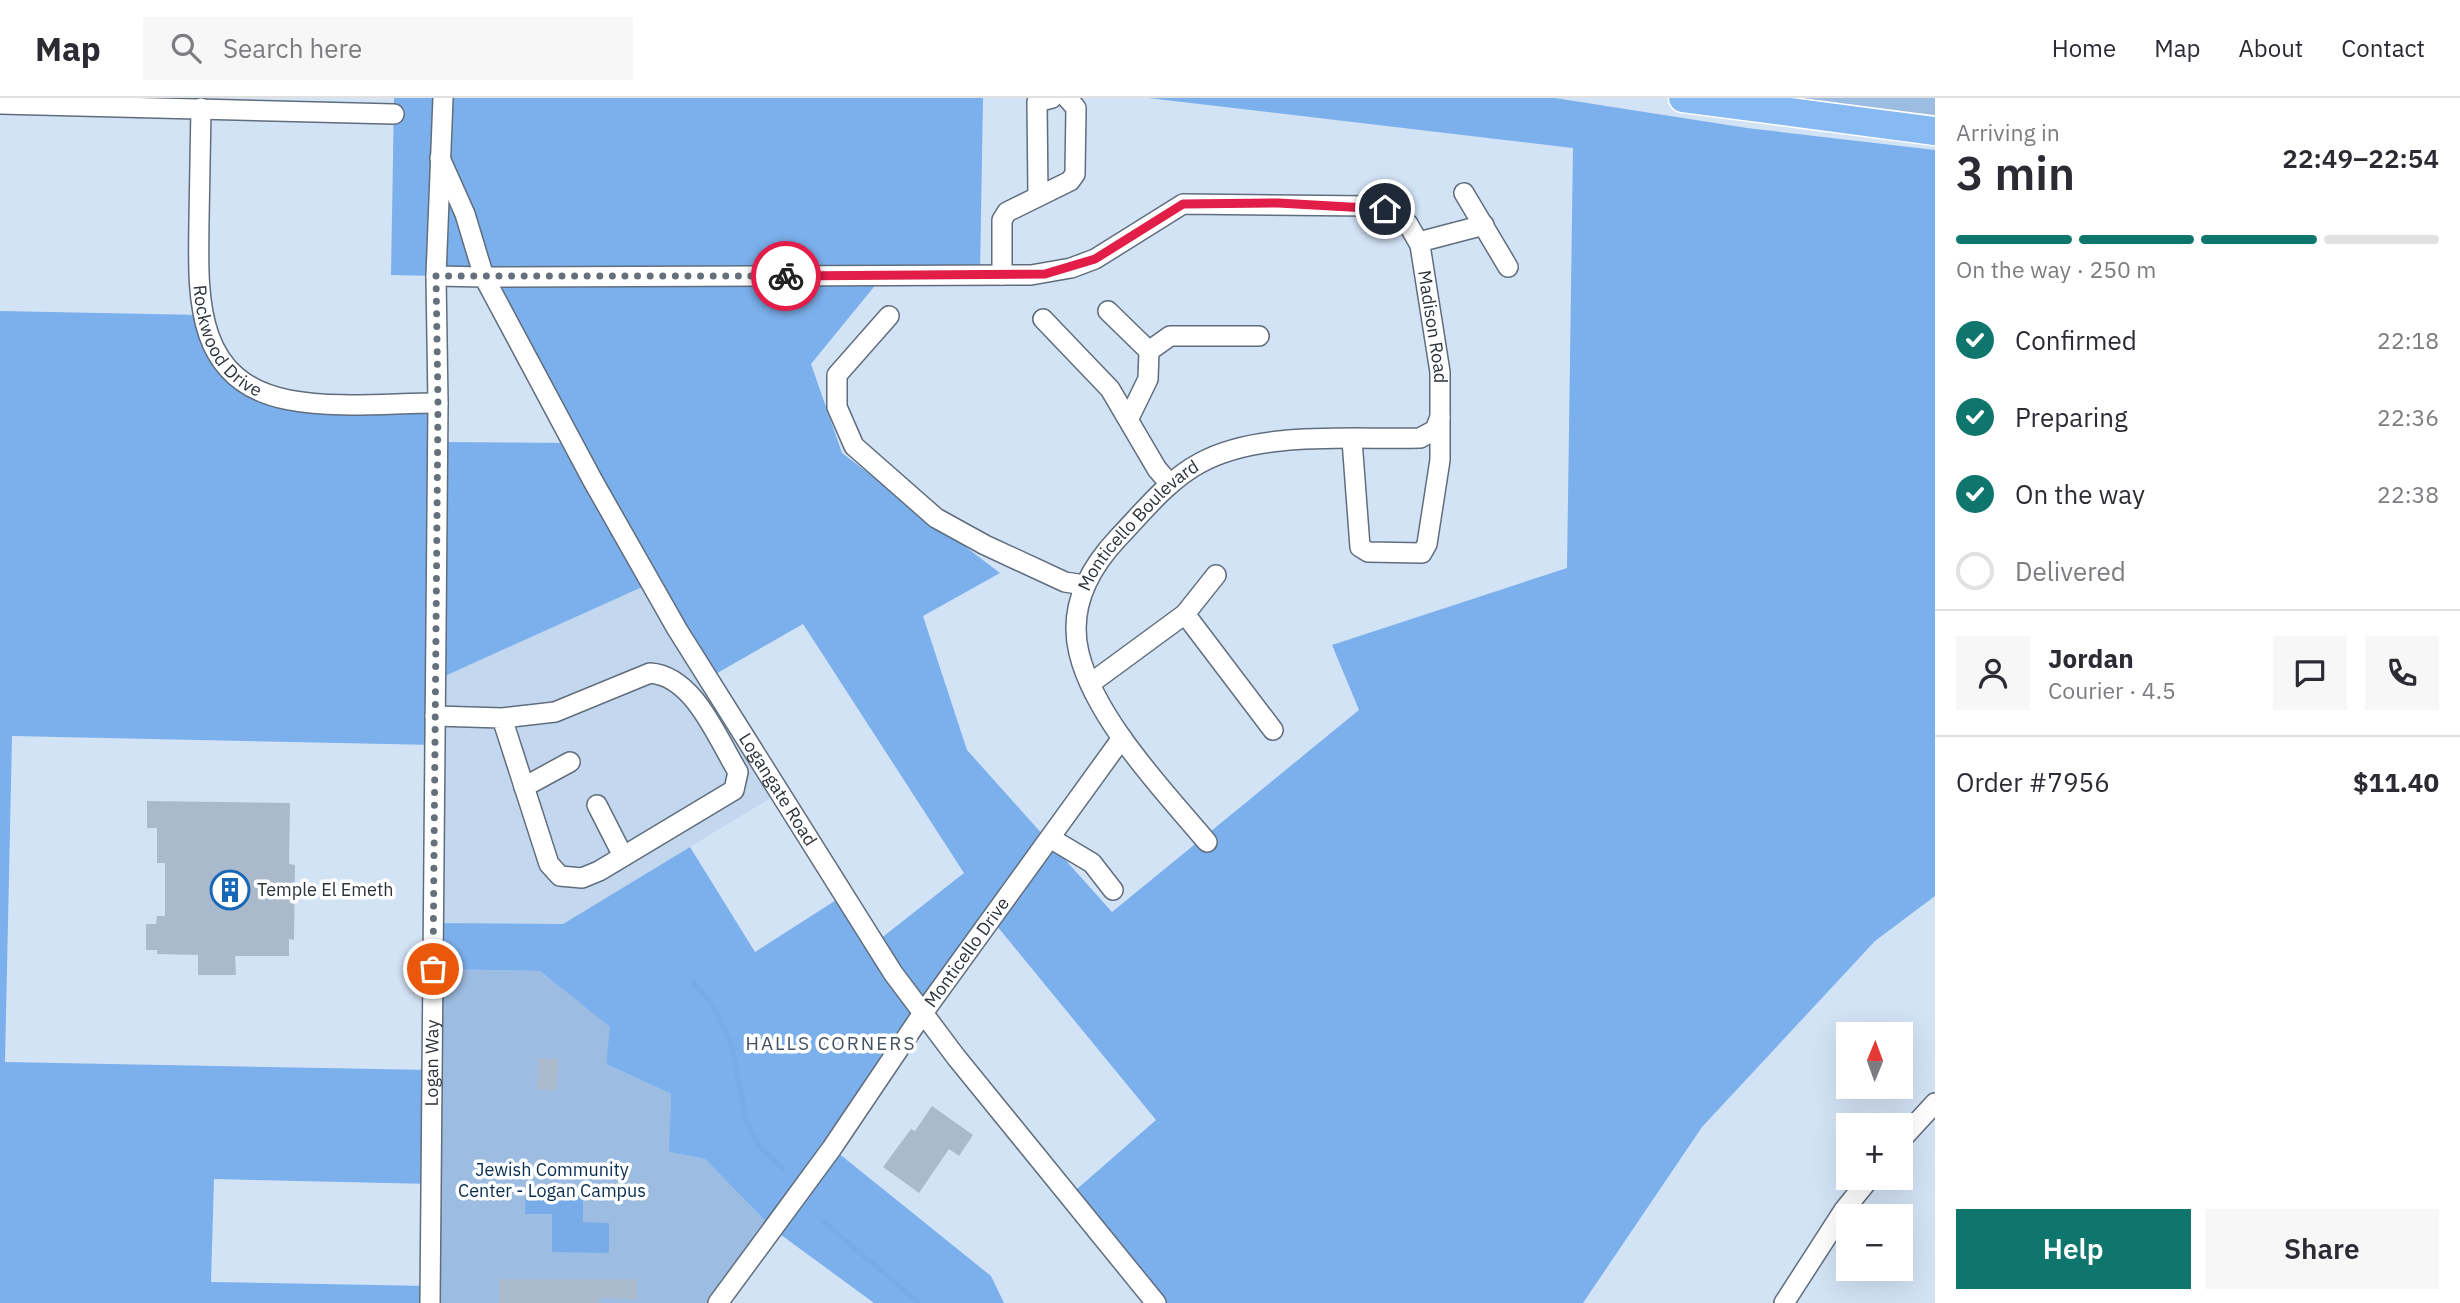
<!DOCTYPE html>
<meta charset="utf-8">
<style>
:root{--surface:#fff;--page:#f7f7f7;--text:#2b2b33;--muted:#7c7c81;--line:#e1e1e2;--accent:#0f766e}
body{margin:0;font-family:"IBM Plex Sans",sans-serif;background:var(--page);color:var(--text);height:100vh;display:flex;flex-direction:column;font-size:26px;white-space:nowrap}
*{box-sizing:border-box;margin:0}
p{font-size:23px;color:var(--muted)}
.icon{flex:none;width:38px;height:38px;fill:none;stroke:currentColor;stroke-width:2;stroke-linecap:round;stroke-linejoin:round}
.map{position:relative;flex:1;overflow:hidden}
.sheet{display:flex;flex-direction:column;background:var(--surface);width:525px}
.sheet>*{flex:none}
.needle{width:46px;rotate:1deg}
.controls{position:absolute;left:1836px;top:924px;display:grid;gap:14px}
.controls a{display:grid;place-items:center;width:77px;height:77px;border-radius:0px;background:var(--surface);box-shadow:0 7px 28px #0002;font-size:35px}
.pin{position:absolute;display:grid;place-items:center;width:60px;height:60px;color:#fff;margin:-30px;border:4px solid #fff;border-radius:50%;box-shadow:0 2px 7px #0007}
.courier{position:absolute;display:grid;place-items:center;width:70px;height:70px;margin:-35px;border:5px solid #e11d48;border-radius:50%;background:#fff;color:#222;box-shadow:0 2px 9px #0007}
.head em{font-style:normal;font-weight:600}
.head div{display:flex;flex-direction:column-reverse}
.head{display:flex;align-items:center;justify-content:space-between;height:119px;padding:0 21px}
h1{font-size:46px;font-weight:600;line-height:52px}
.bar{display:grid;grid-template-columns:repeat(4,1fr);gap:10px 7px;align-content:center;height:84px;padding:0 21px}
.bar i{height:9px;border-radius:5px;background:var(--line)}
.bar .current{background:var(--accent)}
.bar p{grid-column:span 4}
.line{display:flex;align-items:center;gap:18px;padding:0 21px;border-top:2px solid var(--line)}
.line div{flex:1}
.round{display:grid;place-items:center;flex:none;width:74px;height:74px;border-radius:0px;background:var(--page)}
ol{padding:0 21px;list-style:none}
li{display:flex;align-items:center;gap:21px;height:77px}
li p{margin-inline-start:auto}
li .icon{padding:7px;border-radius:50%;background:var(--accent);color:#fff;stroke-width:4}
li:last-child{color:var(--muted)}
li i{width:38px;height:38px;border:4px solid var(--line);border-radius:50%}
.action{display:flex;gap:14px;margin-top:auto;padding:14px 21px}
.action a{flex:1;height:80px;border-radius:0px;background:var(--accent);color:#fff;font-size:28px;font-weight:600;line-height:80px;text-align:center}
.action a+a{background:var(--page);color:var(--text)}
header{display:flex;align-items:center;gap:42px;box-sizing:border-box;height:98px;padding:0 35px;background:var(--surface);border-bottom:2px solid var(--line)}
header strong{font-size:33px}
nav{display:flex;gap:38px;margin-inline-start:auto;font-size:24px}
.search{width:490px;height:63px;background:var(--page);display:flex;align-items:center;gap:18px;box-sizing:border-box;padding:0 24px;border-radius:0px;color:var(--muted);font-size:26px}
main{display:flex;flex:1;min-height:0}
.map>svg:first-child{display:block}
.built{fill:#c3d7ef}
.green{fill:#9dbce1}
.forest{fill:#7cb0ec}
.water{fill:#78ace8}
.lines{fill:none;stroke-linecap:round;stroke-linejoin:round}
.stream{stroke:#78ace8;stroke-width:5}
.building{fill:#aab9cb}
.minor-casing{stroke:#606d7d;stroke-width:22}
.highway-casing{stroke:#fff;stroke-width:31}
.minor{stroke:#fff;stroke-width:19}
.highway{stroke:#87b9f3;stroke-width:28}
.done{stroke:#66707b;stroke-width:7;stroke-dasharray:0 12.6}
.route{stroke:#e11d48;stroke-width:9}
.labels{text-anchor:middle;stroke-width:7;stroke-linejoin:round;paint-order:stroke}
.street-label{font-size:18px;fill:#2c3239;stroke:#fff}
.poi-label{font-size:18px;fill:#2c3239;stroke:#fff;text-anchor:start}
.park-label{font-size:18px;fill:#072d53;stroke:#fff}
.neighbourhood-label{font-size:19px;letter-spacing:2px;fill:#445161;stroke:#fff}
</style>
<header>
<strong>Map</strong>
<div class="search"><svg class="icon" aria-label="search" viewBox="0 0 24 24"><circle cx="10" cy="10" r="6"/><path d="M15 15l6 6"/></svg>Search here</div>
<nav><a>Home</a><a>Map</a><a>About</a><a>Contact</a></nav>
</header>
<main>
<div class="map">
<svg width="1935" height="1205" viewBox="0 0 1935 1205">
<rect width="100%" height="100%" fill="#d3e3f6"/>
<path class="built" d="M651 485 779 695 563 826 433 825 436 582Z"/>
<path class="green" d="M1761 0H1935V21Z
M433 871 540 873 611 929 606 966 671 996 670 1054 705 1061 773 1131 718 1205H430Z"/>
<path class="forest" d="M394 0H983L980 178 882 179 811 266 842 355 1000 475 923 518 967 652 1112 814 1359 612 1332 547 1567 470 1573 50 1148 0H1555L1747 30 1935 52V798L1875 843 1702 1029 1583 1205H1156L1069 1098 1156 1022 992 822 832 1050 991 1178 1004 1205H874L773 1131 705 1061 669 1054 671 996 606 966 610 929 540 873 433 871V825L563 826 690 749 755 854 844 797 875 845 964 775 803 526 707 581 651 485 436 582 435 647 12 638 5 964 432 972 431 1086 214 1081 211 1184 430 1188V1205H0V213L201 217 206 234 261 293 438 305V344L572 345 484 179 391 177Z"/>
<path class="water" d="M526 1093H583V1124L609 1125V1155L552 1154V1116H525Z"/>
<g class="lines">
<path class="stream" d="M693 885 710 903 732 947 746 1023 758 1047 782 1070
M823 1123 919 1205"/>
</g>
<path class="building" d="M147 703 290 705 289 766 295 767 294 842 289 841V858H235L236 877H198V857L157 856V852H146V826H156L157 818H165V765H157V730H147Z
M538 960 558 961 557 992H537Z
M932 1008 973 1037 959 1058 949 1051 919 1095 883 1069 911 1031 915 1033Z
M499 1181H637V1201L599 1200V1205H499Z"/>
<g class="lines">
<defs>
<g id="minor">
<path d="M0 6 394 16"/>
<path id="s1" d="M201 10C200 47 200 85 199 122 198 197 193 284 289 302 337 311 390 305 438 305"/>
<path id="s2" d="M440 60 465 116 484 179 1031 177 1071 170 1095 161 1183 106 1369 108 1397 116 1408 126 1420 147 1440 274V362L1427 446 1422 455 1368 454 1360 449 1352 342"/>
<path d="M1464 95 1508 169"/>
<path d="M1038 98 1037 4 1052 0"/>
<path d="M1419 144 1484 127"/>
<path d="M1002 177V122L1007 114 1070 83 1075 76 1076 10 1067 0"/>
<path id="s3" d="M436 178 484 179 593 383 677 531 893 875 956 959 1156 1205"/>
<path d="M1108 213 1149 253 1148 281 1129 320"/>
<path d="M889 218 837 277V309L854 348 936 420 985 447 1065 484 1084 487"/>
<path d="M1043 221 1110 291 1157 371 1170 386"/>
<path d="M1149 253 1170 238H1259"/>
<path d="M1185 516 1216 477"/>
<path d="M1091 585 1185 516 1273 632"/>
<path d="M435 618 502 620 555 614 650 575C694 578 717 640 738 674L734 692 599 773 582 780 560 778 549 766 502 620"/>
<path d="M524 689 570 664"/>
<path d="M597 707 623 758"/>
<path d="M1050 740 1092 765 1113 792"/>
<path id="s4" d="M1207 744C1164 693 1095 621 1079 555 1068 510 1088 472 1118 440 1143 414 1168 382 1200 365 1260 332 1353 342 1420 340L1435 332 1440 319"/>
<path d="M1900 1043 1935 1005"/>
<path id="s5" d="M430 1205 438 305 436 178 443 0"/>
<path id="s6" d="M718 1205 832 1050 923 915 1122 640"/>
<path d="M1784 1205 1844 1112 1870 1080"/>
</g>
<path id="highway" d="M1683 0 1935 33"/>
</defs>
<use href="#minor" class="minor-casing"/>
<use href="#highway" class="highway-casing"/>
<use href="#minor" class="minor"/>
<use href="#highway" class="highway"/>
</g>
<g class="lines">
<path class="done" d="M433 871 438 305 436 178H786"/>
<path class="route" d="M786 178 1045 176 1095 161 1183 106 1278 105 1385 111"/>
</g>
<defs>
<symbol id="building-ring" viewBox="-11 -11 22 22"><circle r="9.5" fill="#fff" stroke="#1768b6" stroke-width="1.5"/><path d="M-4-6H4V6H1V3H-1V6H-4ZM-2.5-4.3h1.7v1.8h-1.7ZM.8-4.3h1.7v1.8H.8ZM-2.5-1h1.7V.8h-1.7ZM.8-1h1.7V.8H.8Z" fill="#1768b6"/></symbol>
</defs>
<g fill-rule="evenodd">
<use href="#building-ring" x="208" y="770" width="44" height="44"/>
</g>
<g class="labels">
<g class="street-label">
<text dy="6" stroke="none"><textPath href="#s2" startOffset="1181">Madison Road</textPath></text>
<text dy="6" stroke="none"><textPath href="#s1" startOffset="242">Rockwood Drive</textPath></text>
<text dy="6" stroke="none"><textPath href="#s4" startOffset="380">Monticello Boulevard</textPath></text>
<text dy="6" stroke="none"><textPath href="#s3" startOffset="639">Logangate Road</textPath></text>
<text dy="6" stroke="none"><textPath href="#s6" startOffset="430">Monticello Drive</textPath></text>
<text dy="6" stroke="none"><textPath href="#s5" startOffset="240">Logan Way</textPath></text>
</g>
<g class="poi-label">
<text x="257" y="798">Temple El Emeth</text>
</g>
<g class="park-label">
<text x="552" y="1078">Jewish Community<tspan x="552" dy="21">Center - Logan Campus</tspan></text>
</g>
<g class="neighbourhood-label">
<text x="831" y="952">HALLS CORNERS</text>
</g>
</g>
</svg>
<div class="controls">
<a><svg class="needle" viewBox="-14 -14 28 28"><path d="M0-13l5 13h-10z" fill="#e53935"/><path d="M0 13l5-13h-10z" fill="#7c7c81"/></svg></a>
<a>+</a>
<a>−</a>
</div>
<div class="pin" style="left:433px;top:871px;background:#ea580c"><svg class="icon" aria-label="bag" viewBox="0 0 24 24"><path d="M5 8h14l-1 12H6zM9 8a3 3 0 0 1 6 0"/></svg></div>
<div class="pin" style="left:1385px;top:111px;background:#1f2937"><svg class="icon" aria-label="home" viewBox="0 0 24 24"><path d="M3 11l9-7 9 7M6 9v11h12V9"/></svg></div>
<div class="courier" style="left:786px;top:178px"><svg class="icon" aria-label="bike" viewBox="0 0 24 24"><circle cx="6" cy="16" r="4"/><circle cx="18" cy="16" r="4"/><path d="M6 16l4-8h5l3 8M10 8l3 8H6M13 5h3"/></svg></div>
</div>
<section class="sheet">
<div class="head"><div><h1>3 min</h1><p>Arriving in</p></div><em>22:49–22:54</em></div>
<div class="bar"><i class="current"></i><i class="current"></i><i class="current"></i><i></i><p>On the way · 250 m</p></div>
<ol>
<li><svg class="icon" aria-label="check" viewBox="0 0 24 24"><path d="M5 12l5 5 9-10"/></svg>Confirmed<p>22:18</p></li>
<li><svg class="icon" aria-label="check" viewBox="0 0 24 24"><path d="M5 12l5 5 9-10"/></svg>Preparing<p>22:36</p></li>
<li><svg class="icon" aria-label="check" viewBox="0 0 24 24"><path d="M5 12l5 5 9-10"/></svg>On the way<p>22:38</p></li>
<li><i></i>Delivered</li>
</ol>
<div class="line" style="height:126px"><a class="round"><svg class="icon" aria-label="person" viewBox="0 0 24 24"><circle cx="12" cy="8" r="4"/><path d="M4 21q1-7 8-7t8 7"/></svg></a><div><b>Jordan</b><p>Courier · 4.5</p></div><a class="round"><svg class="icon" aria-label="chat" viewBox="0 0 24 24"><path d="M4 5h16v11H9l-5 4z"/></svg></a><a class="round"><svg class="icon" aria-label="phone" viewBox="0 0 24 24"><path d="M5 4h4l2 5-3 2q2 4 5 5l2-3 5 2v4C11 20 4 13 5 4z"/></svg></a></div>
<div class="line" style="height:91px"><div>Order #7956</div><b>$11.40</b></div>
<div class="action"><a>Help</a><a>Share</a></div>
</section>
</main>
